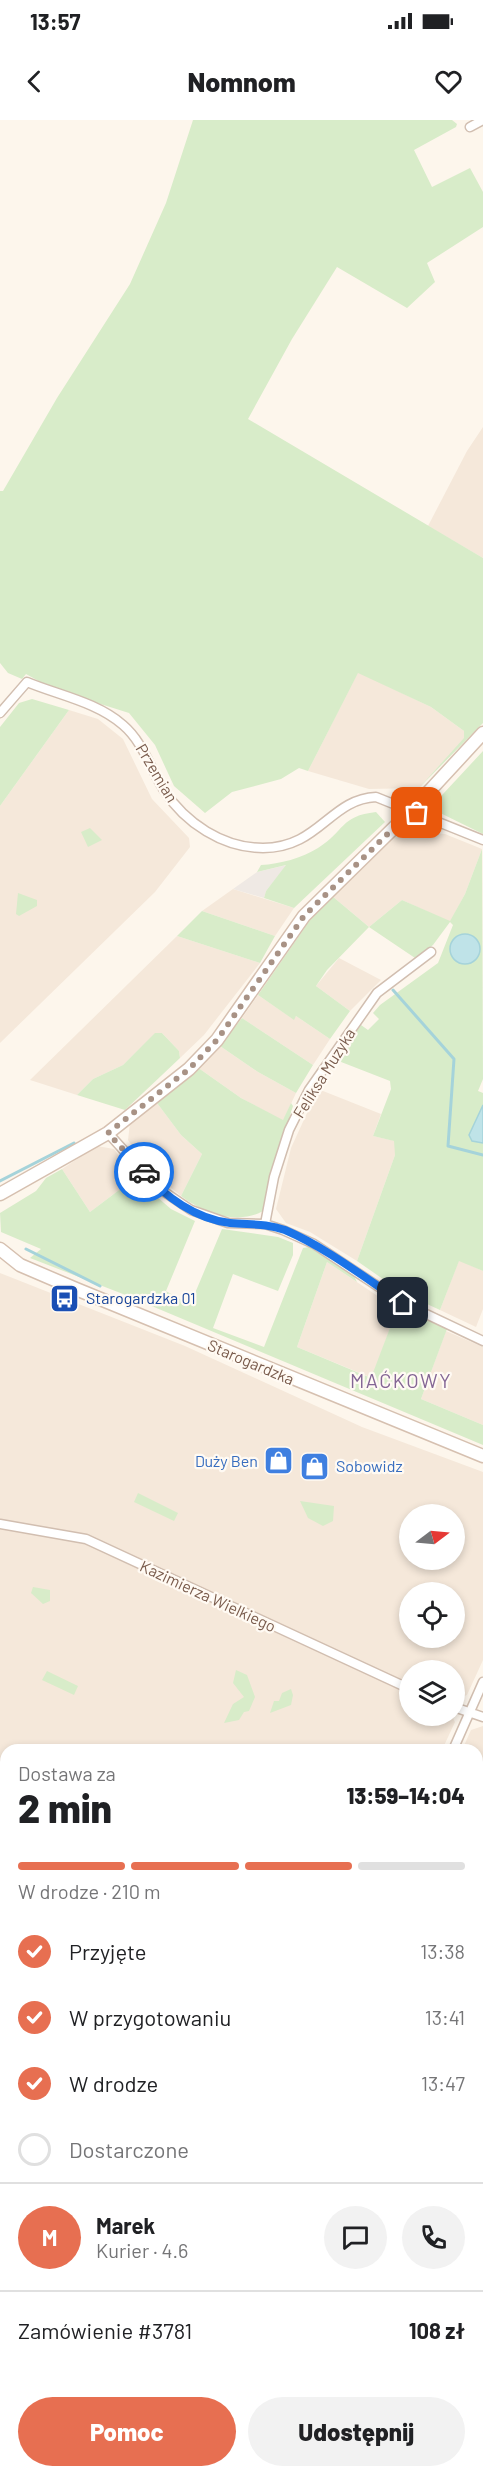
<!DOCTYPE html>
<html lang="pl">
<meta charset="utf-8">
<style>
:root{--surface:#fff;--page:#f2f2f2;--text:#202124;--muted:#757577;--line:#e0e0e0;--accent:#e76f51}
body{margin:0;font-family:Barlow,sans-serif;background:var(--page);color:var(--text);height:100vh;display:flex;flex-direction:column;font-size:22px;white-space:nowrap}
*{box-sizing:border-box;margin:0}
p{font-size:20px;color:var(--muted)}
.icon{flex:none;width:33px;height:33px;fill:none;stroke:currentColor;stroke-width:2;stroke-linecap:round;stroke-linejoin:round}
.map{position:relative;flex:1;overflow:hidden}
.panel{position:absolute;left:0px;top:1624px;width:483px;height:734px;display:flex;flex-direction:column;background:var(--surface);border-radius:18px 18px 0 0;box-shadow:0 3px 9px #0003}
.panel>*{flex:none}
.needle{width:39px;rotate:74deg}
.controls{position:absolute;left:399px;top:1384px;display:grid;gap:12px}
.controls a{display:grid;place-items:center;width:66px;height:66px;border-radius:50%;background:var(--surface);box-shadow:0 3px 9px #0003;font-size:30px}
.pin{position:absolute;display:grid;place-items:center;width:51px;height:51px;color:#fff;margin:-26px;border-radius:12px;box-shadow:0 3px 9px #0006}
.courier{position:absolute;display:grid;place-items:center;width:60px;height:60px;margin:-30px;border:4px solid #1a73e8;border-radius:50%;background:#fff;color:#222;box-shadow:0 2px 8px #0007}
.summary em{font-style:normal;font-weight:800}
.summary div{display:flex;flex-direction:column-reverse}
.summary{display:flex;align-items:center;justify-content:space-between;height:102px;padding:0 18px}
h1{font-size:39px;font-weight:800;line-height:45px}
.bar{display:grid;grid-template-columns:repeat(4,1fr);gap:9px 6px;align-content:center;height:72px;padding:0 18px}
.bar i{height:8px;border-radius:4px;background:var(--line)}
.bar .active{background:var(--accent)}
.bar p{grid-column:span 4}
.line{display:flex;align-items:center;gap:15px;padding:0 18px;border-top:2px solid var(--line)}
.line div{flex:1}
.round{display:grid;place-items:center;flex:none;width:63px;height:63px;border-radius:32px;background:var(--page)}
ol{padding:0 18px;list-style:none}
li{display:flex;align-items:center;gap:18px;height:66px}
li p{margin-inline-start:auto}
li .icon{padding:6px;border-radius:50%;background:var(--accent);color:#fff;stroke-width:4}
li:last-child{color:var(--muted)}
li i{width:33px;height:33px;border:3px solid var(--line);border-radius:50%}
.primary-button{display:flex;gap:12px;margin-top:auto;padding:12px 18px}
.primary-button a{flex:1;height:69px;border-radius:36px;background:var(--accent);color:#fff;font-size:24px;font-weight:800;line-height:69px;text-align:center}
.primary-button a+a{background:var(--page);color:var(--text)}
.status{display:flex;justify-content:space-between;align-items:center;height:42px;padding:0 30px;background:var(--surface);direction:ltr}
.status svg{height:16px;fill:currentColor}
header{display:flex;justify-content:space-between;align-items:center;height:78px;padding:0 18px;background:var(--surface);font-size:27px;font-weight:800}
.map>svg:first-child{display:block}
.residential{fill:#f5e8da;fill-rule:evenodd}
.industrial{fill:#efe9e4}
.green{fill:#d8ecc9}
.water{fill:#bfe3e8;stroke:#a5d3da;stroke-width:1.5}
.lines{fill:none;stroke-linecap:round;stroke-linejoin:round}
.stream{stroke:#a5d3da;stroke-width:3}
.minor-casing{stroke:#d1beb0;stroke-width:11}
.secondary-casing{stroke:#d6c0b0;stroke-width:15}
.minor{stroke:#fff;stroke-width:8}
.secondary{stroke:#fff;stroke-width:12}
.done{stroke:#a89285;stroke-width:6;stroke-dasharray:0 10.8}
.route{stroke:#1a73e8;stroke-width:8}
.labels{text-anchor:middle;stroke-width:4.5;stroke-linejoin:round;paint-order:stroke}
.street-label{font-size:16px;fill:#7a5c4d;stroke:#fffaf3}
.transit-label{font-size:16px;fill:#164399;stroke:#fffaf3;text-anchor:start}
.shop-label{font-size:16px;fill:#366cbe;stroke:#fffaf3;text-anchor:end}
.quarter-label{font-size:20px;letter-spacing:1.5px;fill:#846695;stroke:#fffaf3}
</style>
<div class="status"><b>13:57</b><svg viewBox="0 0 49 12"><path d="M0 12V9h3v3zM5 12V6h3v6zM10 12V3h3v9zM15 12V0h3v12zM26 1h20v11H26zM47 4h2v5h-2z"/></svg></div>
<header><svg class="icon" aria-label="back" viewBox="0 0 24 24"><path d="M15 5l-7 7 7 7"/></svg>Nomnom<svg class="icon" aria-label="heart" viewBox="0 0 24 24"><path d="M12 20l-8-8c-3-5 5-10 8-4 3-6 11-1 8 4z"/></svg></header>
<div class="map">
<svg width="483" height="2357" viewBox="0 0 483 2357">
<rect width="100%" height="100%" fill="#fdf6ec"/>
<path class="residential" d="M483 307V438L428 406 467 331Z
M358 552 431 587 464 611 465 618 419 668 369 669 308 651Z
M69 590 98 599 123 619 152 679 189 718 190 727 155 772 0 923V686Z
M401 710 445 714 482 729 465 774 450 802 402 780 369 807 332 776Z
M233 769 294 788 275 816 202 791Z
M177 816 260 843 204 915 180 938 179 931 162 913H156L123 945 93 959 77 975 30 960Z
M339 838 381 860 350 891 316 866Z
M258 875 293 899 296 896 330 919 313 945 242 898Z
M220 926 258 952 296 973 283 1001 241 978 197 947Z
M318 969 381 994 373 1016 395 1021V1035L357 1141 310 1112 286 1103 276 1089 291 1028Z
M157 983 181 1015 202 1034 181 1076 147 1048 128 1020 130 1003Z
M97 1026 114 1029 135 1058 90 1092 62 1049Z
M459 1140 483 1151V1189L476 1207 440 1190Z
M327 1142 397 1189 372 1258 297 1227Z
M0 1153 185 1226 362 1307 483 1352V1540L467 1575 455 1580 454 1551H410V1596H452L455 1602 442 1630H6V1997L0 1994ZM410 1395H454V1440H410ZM410 1473H454V1518H410Z
M446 1211 483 1227V1305L421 1279Z
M483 1606V1788L477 1791V1630H462L471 1610Z
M155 2352H224L227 2357H156Z"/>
<path class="industrial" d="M287 745 266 771 264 778 233 769 257 752Z"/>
<path class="green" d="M193 0H452L457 4 456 7 414 30 432 67 470 48 483 72V107L427 143 435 162 407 188 337 147 292 219 248 299 483 438V603L419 668 464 618V611L431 587 358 553 308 651 299 648 281 659 232 672 205 693 174 666 155 625 129 593 53 569 26 554 22 559 8 553 0 543V371H3L57 278 130 164 166 83Z
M32 579 69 590 0 686V607L19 583Z
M483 631V714L430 688Z
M376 692 385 702 294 788 264 778 266 771 286 745 257 752 261 745C280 744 302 738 318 728 345 711 340 696 376 692Z
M90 708 102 720 88 727 81 712Z
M482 729 483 959 478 971 483 973V985L472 1021 483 1023V1151L459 1141 440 1190 403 1173 357 1141 395 1035 394 1021 373 1016 391 969 390 961 336 940 361 905 368 910 379 899 373 893 380 885 438 843 453 805 450 802 433 825 415 838 369 807 327 850 316 866 350 891 330 919 296 896 294 900 258 875 310 800 332 776 369 807 402 780 450 801 465 774Z
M18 773 37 780V786L19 796 16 794Z
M202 791 275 816 260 843 177 816Z
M242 898 313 945 296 973 258 952 220 926Z
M155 913H162L179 931 180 938 125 990 77 975 93 959 123 945Z
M197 947 241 978 283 1000 291 983 293 986 272 1053 263 1091C238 1106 202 1092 181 1076L202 1034 181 1015 157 983Z
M62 1049 90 1092 135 1058 171 1089 195 1101 166 1171 190 1185 222 1109 278 1117 293 1123V1135L278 1171 233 1154 213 1208 264 1227 303 1128 309 1127 354 1156 357 1162 327 1142 297 1227 371 1258 399 1184 447 1209 421 1279 483 1305V1325L123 1174 30 1138 41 1129 1 1112 0 1093 36 1071 46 1058Z
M138 1373 178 1393 174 1401 134 1382Z
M300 1381 334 1386 333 1401 323 1406 308 1398Z
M33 1467 50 1470V1481L43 1484 31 1473Z
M236 1550 247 1555 255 1577 249 1591 244 1592 239 1600 224 1603 233 1584 244 1577 233 1563Z
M47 1551 78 1566 74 1575 42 1560Z
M291 1569 293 1575 291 1585 270 1593 274 1581H279L282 1573Z
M483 1788V2357H227L224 2352H477V1791Z
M0 2034 6 2052V2115L0 2089Z
M6 2208V2352H141L143 2357H0V2220Z"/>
<path class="water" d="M450 829a15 15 0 1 1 30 0a15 15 0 1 1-30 0Z
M483 985V1023L472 1021 469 1015Z"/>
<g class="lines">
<path class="stream" d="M393 870 454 939 448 1026 483 1035
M0 1061 74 1023
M26 1129 100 1166
M477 2272 483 2279"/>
<defs>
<path id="minor" d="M470 7 483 0
M0 593 27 562C58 575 97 582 123 605 143 622 150 648 164 670 185 703 223 728 263 728 319 728 330 679 376 677L483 720
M108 1013 157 1067 191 1090 228 1103 265 1104 283 1110 314 1124 403 1183 483 1221
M265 1104 274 1057 289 1010 309 970 377 873 431 832
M0 1404 86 1419 410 1569
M454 1587 483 1597
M453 1630 483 1562
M0 2011H6
M143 2352 145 2357"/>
<path id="secondary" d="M0 1074 108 1013 189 949 217 920 304 796 411 691 483 613
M0 1129 20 1145 76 1169 483 1336"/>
</defs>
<use href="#minor" class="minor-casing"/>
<use href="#secondary" class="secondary-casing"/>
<use href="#minor" class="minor"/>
<use href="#secondary" class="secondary"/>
</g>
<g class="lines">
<path class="done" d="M144 1052 108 1013 189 949 217 920 304 796 411 691 417 693"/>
<path class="route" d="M144 1052C165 1077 196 1099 230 1103 249 1105 266 1103 285 1110 327 1128 365 1158 403 1183"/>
</g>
<defs>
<symbol id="bus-square" viewBox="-11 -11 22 22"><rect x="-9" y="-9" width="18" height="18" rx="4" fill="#1a4fb4" stroke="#fffaf3"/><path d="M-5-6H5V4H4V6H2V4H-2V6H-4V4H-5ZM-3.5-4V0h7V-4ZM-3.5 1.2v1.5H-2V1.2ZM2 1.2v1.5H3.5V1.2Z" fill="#fff"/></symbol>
<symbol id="shop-square" viewBox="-11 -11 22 22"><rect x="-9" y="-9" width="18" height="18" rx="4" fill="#3f7fe0" stroke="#fffaf3"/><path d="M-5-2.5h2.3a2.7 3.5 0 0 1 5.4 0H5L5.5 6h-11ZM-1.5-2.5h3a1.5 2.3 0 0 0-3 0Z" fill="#fff"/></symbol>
</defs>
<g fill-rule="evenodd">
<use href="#bus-square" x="48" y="1162" width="33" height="33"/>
<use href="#shop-square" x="262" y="1324" width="33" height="33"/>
<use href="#shop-square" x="298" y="1330" width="33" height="33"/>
</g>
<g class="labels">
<g class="street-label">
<text transform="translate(157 653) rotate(59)" y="6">Przemian</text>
<text transform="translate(324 953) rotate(-58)" y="6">Feliksa Muzyka</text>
<text transform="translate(251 1242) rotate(23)" y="6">Starogardzka</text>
<text transform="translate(208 1476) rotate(25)" y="6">Kazimierza Wielkiego</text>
</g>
<g class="transit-label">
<text x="86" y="1184">Starogardzka 01</text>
</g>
<g class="shop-label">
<text x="258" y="1347">Duży Ben</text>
<text x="336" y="1352" text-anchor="start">Sobowidz</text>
</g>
<g class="quarter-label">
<text x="401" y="1268">MAĆKOWY</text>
</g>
</g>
</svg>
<div class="controls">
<a><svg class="needle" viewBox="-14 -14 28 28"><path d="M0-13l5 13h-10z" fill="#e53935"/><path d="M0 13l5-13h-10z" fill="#757577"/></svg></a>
<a><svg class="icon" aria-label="locate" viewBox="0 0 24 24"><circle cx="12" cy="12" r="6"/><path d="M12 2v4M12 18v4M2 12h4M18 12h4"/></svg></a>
<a><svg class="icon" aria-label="layers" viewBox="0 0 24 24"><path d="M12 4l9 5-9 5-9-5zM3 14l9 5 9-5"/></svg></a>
</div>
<div class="pin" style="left:417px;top:693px;background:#ea580c"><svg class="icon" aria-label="bag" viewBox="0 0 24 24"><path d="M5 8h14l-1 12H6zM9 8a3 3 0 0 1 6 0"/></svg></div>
<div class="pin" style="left:403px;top:1183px;background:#1f2937"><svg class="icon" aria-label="home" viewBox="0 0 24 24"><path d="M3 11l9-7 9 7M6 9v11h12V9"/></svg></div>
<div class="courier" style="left:144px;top:1052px"><svg class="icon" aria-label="car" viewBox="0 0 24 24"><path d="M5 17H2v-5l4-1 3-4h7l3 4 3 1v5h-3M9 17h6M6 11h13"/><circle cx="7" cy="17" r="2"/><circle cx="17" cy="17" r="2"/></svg></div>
<section class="panel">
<div class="summary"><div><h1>2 min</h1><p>Dostawa za</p></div><em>13:59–14:04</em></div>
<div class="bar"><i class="active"></i><i class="active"></i><i class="active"></i><i></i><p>W drodze · 210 m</p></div>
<ol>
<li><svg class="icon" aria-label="check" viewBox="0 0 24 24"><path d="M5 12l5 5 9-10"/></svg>Przyjęte<p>13:38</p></li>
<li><svg class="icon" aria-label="check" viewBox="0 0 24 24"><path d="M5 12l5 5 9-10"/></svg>W przygotowaniu<p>13:41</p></li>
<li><svg class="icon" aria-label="check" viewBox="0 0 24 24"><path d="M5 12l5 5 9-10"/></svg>W drodze<p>13:47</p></li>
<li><i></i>Dostarczone</li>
</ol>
<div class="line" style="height:108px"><b class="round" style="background:var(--accent);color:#fff">M</b><div><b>Marek</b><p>Kurier · 4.6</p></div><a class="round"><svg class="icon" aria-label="chat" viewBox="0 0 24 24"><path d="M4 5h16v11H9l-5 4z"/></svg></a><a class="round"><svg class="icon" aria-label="phone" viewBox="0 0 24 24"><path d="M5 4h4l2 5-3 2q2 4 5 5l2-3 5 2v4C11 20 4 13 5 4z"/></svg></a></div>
<div class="line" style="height:78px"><div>Zamówienie #3781</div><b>108 zł</b></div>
<div class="primary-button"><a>Pomoc</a><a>Udostępnij</a></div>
</section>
</div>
